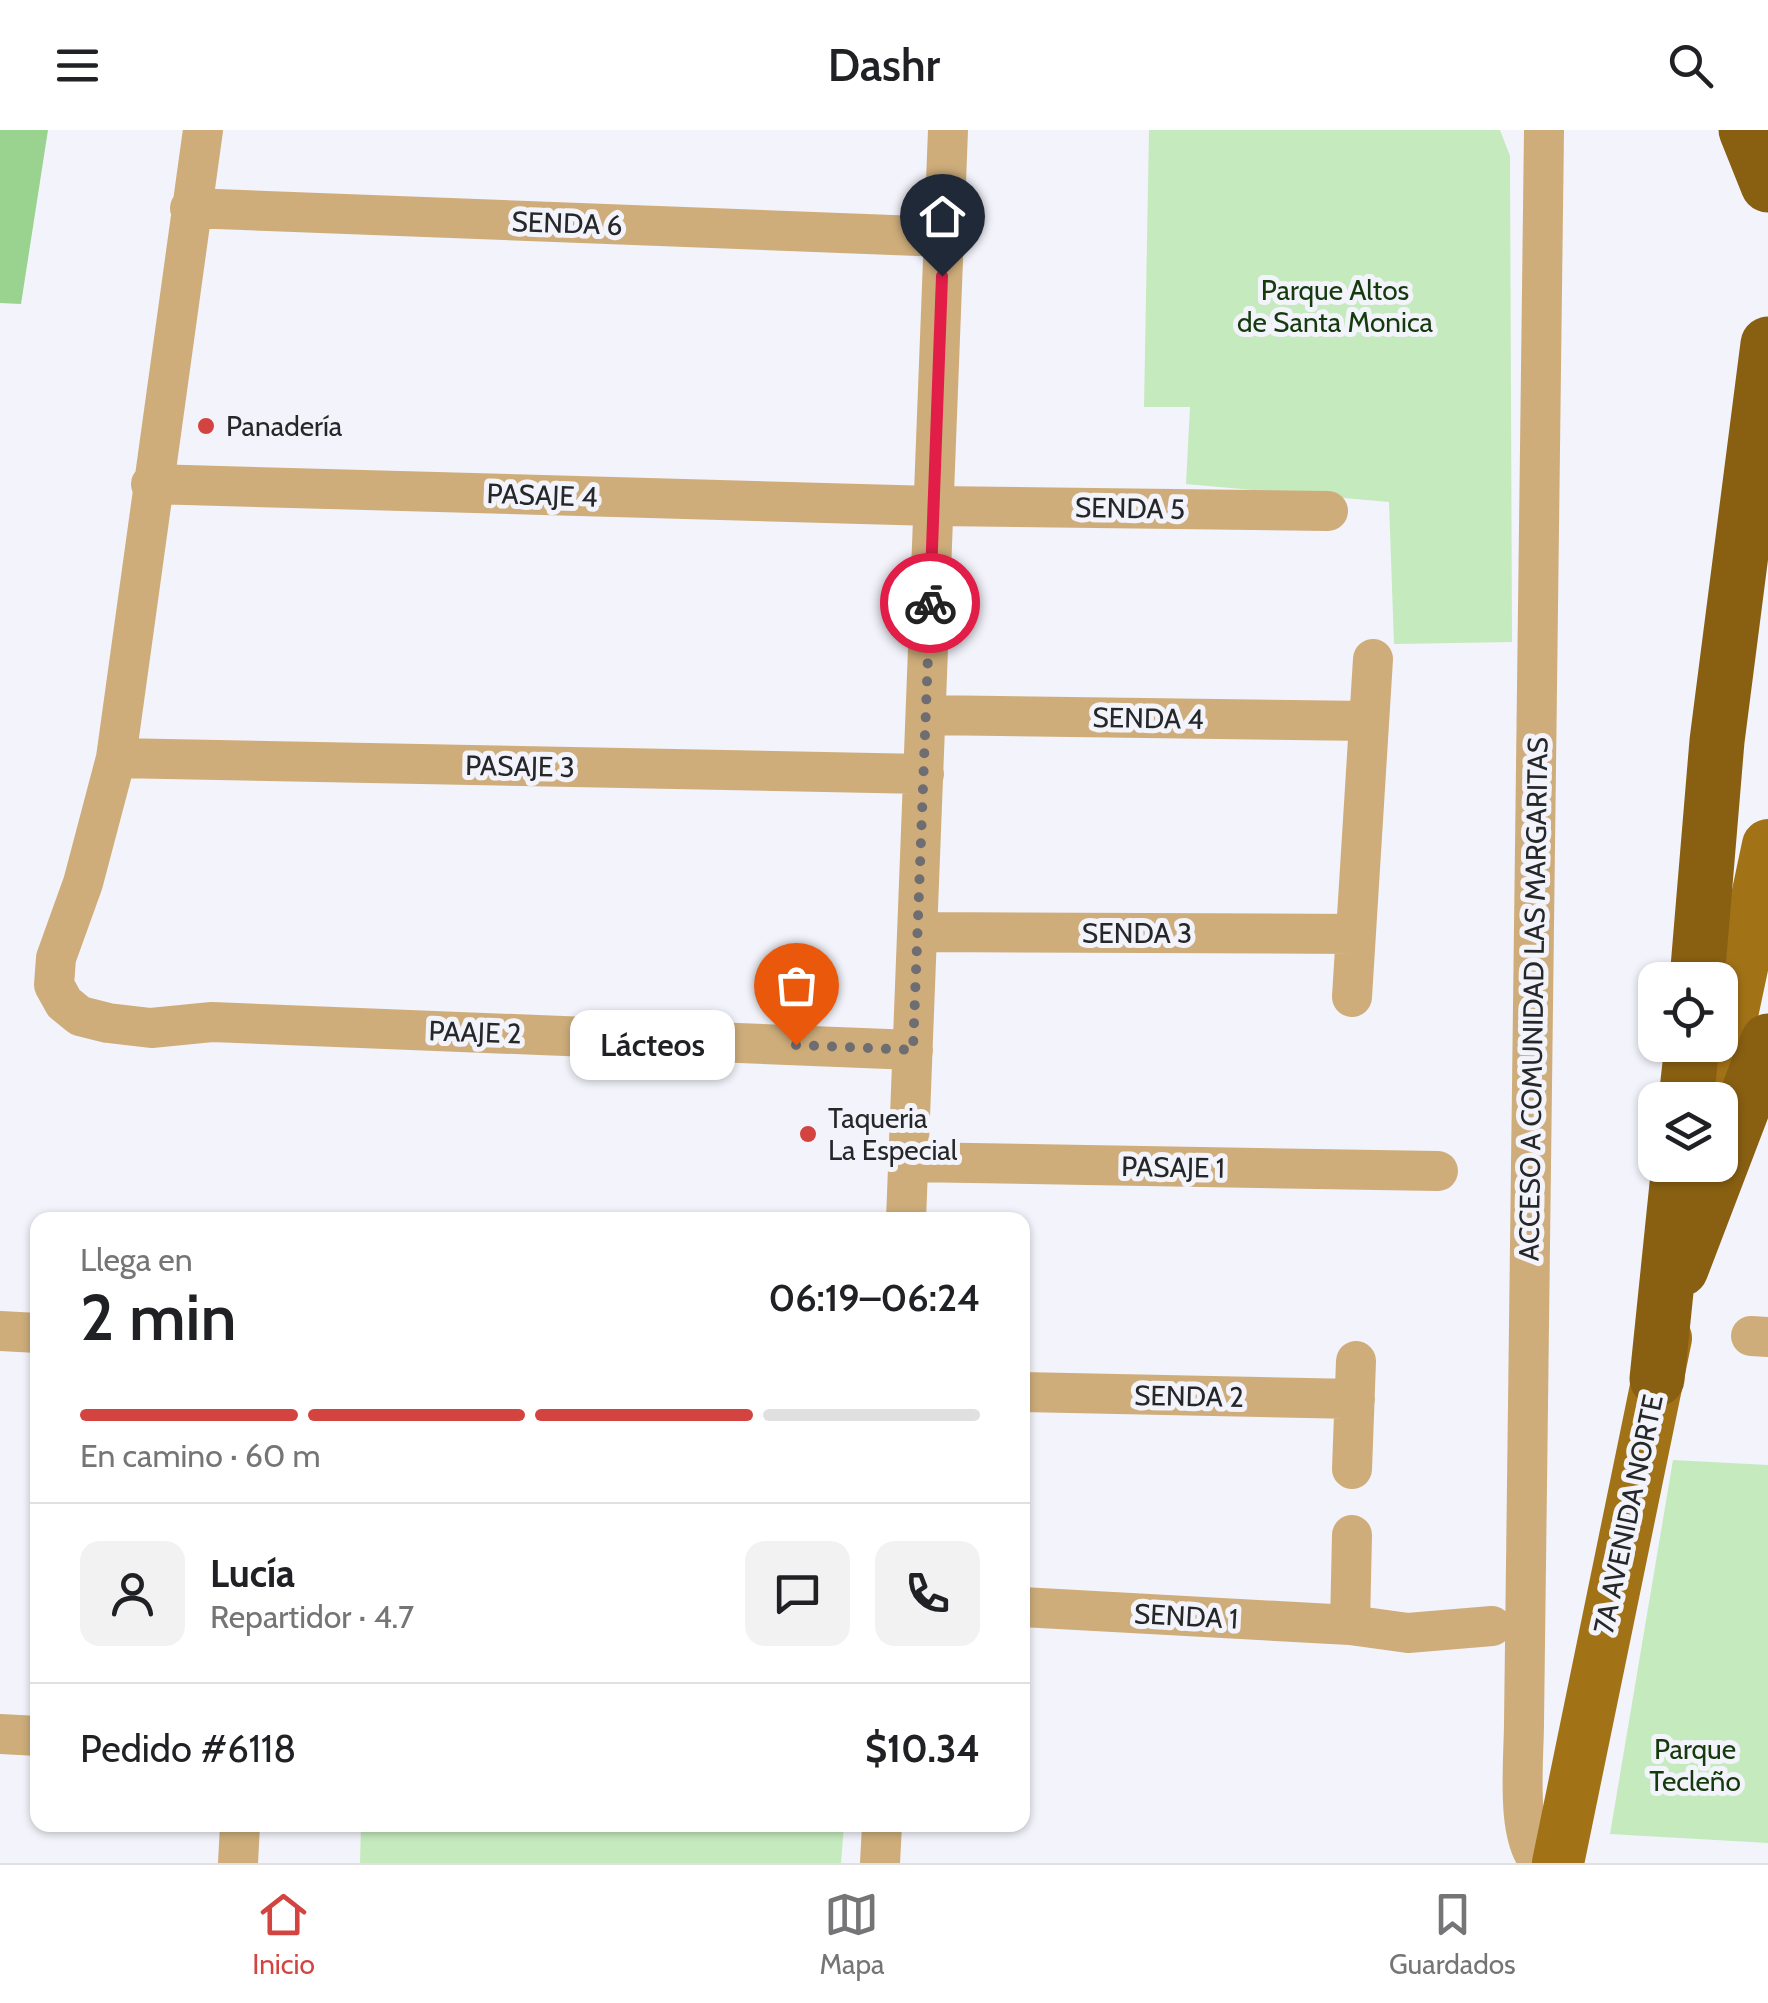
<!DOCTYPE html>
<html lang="es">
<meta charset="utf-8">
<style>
:root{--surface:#fff;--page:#f2f2f2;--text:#202124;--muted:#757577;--line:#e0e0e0;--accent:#d34440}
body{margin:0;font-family:Cabin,sans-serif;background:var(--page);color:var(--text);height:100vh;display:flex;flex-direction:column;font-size:38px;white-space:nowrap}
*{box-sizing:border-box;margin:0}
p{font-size:32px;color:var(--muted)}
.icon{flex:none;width:55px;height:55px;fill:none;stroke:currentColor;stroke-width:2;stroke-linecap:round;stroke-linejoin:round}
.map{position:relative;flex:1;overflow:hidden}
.drawer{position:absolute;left:30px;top:1082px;width:1000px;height:620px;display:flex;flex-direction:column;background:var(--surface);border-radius:20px;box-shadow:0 2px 8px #0004}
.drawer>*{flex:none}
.controls{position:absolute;left:1638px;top:832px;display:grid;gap:20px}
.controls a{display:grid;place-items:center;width:100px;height:100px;border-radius:20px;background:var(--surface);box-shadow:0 2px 8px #0004;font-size:50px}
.pin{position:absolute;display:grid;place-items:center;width:85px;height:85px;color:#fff;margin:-102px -42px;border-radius:50% 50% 50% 0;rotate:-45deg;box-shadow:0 0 10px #0007}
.pin .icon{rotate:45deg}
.courier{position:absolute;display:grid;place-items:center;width:100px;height:100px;margin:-50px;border:8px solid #e11d48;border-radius:50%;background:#fff;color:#222;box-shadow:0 2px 12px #0007}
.bubble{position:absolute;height:70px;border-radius:20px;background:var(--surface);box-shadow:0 2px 8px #0004;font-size:32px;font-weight:600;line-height:70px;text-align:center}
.summary em{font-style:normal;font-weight:600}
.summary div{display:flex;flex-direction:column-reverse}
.summary{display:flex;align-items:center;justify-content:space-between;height:170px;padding:0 50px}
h1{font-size:65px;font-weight:600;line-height:75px}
.bar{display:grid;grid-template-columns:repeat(4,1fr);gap:15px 10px;align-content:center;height:120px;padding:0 50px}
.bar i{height:12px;border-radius:8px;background:var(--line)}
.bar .selected{background:var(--accent)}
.bar p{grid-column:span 4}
.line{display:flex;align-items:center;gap:25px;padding:0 50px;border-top:2px solid var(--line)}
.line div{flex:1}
.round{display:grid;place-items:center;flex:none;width:105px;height:105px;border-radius:20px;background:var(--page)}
header{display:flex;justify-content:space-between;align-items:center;height:130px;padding:0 50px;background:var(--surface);font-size:45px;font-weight:600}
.tab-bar{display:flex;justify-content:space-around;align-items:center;height:140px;border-top:2px solid var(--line);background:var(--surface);font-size:28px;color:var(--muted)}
.tab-bar a{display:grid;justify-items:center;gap:5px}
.tab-bar .selected{color:var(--accent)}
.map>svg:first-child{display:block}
.green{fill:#c5eabe}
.forest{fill:#9ad38f}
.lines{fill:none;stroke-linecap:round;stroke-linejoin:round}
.minor{stroke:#cead7b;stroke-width:40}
.major{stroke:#a27216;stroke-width:52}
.highway{stroke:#896012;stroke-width:55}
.done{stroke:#6e6e72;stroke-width:10;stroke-dasharray:0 18}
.route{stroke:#e11d48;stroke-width:12}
.poi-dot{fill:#d34440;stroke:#f3f3fb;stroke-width:4}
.labels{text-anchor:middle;stroke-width:10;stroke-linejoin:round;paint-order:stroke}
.street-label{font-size:28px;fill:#262729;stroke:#f3f3fb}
.park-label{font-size:28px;fill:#153b0d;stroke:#f3f3fb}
.poi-label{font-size:28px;fill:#262729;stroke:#f3f3fb;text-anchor:start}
</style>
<header><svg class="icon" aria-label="menu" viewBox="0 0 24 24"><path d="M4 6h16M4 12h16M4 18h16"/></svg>Dashr<svg class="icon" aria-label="search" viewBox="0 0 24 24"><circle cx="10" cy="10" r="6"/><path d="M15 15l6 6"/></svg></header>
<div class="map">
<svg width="1768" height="1733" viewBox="0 0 1768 1733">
<rect width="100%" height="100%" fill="#f3f3fb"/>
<path class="green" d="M1149 0H1500L1510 26 1512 512 1394 514 1389 372 1186 354 1190 277H1144Z
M1673 1330 1768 1335V1713L1610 1704Z
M361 1695H844L841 1733H360Z"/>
<path class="forest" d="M0 0H48L21 174 0 173Z"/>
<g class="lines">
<path class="minor" d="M203 0 116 628 83 753 56 828 54 855 64 873 80 886 108 893 151 898 212 892 913 920
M190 78 944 107
M151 354 933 376 1328 381
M926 585 1369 591
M116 628 924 644
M918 802 1356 804
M1352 867 1373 529
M909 1032 1438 1041
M906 1090 948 0
M0 1201 38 1203
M1751 1206 1768 1207
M1022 1262 1355 1269
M1352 1339 1356 1231
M1022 1477 1350 1495 1408 1503 1492 1496
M1350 1495 1352 1405
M0 1604 38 1606
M238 1733 240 1695
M880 1733 882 1695
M1541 1733C1515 1709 1524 1629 1524 1593L1544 0"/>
<path class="major" d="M1714 970 1768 715
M1558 1733 1666 1208"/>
<path class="highway" d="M1746 0 1768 55
M1697 850 1717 611 1768 214
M1686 970 1692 915
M1681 1139 1768 911
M1657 1249 1679 1035"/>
</g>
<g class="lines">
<path class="done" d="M796 915 913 920 930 473"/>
<path class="route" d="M930 473 942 146"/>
</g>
<g class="poi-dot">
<circle cx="206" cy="296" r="10"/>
<circle cx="808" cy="1004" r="10"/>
</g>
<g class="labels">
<g class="street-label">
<text transform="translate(567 93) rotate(2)" y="10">SENDA 6</text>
<text transform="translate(542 365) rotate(2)" y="10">PASAJE 4</text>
<text transform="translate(1130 378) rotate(1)" y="10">SENDA 5</text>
<text transform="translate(1148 588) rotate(1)" y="10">SENDA 4</text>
<text transform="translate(520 636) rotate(1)" y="10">PASAJE 3</text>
<text x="1137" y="813">SENDA 3</text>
<text transform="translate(1533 869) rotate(-89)" y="10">ACCESO A COMUNIDAD LAS MARGARITAS</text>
<text transform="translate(475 902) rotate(2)" y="10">PAAJE 2</text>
<text transform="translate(1173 1037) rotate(1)" y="10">PASAJE 1</text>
<text transform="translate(1189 1266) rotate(1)" y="10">SENDA 2</text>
<text transform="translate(1628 1384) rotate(-78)" y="10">7A AVENIDA NORTE</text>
<text transform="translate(1186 1486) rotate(3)" y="10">SENDA 1</text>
</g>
<g class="park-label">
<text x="1335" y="170">Parque Altos<tspan x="1335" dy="32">de Santa Monica</tspan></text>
<text x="1695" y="1629">Parque<tspan x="1695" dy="32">Tecleño</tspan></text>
</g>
<g class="poi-label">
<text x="226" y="306">Panadería</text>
<text x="828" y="998">Taqueria<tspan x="828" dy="32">La Especial</tspan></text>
</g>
</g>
</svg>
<div class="controls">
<a><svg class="icon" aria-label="locate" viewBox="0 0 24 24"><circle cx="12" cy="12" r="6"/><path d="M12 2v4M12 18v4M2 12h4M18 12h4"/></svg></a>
<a><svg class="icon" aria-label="layers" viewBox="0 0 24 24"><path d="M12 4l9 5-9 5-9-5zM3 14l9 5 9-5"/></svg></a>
</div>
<div class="pin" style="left:796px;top:915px;background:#ea580c"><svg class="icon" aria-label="bag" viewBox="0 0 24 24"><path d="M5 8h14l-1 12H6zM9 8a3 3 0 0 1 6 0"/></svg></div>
<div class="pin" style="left:942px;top:146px;background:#1f2937"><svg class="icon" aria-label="home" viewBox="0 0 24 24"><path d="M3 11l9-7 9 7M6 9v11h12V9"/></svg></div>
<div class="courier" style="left:930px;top:473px"><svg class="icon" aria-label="bike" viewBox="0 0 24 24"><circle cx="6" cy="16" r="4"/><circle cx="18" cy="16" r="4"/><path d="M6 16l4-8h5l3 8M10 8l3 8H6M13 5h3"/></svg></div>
<div class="bubble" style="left:570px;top:880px;width:165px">Lácteos</div>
<section class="drawer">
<div class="summary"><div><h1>2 min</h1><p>Llega en</p></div><em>06:19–06:24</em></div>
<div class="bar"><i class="selected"></i><i class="selected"></i><i class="selected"></i><i></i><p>En camino · 60 m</p></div>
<div class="line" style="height:180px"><a class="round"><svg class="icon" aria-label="person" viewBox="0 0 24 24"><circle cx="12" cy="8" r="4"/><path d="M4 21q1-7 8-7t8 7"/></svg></a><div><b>Lucía</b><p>Repartidor · 4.7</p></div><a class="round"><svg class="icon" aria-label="chat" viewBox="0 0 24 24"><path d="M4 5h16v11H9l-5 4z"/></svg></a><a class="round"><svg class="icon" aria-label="phone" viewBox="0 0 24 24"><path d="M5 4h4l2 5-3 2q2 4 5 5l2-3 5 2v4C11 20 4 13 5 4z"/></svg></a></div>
<div class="line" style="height:130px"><div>Pedido #6118</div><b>$10.34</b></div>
</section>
</div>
<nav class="tab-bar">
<a class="selected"><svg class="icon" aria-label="home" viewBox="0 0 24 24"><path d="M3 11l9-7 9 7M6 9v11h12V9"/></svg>Inicio</a>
<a><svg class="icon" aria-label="map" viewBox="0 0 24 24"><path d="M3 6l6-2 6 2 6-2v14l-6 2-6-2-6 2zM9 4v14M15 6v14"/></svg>Mapa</a>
<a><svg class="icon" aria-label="saved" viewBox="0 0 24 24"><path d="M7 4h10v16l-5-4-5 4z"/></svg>Guardados</a>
</nav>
